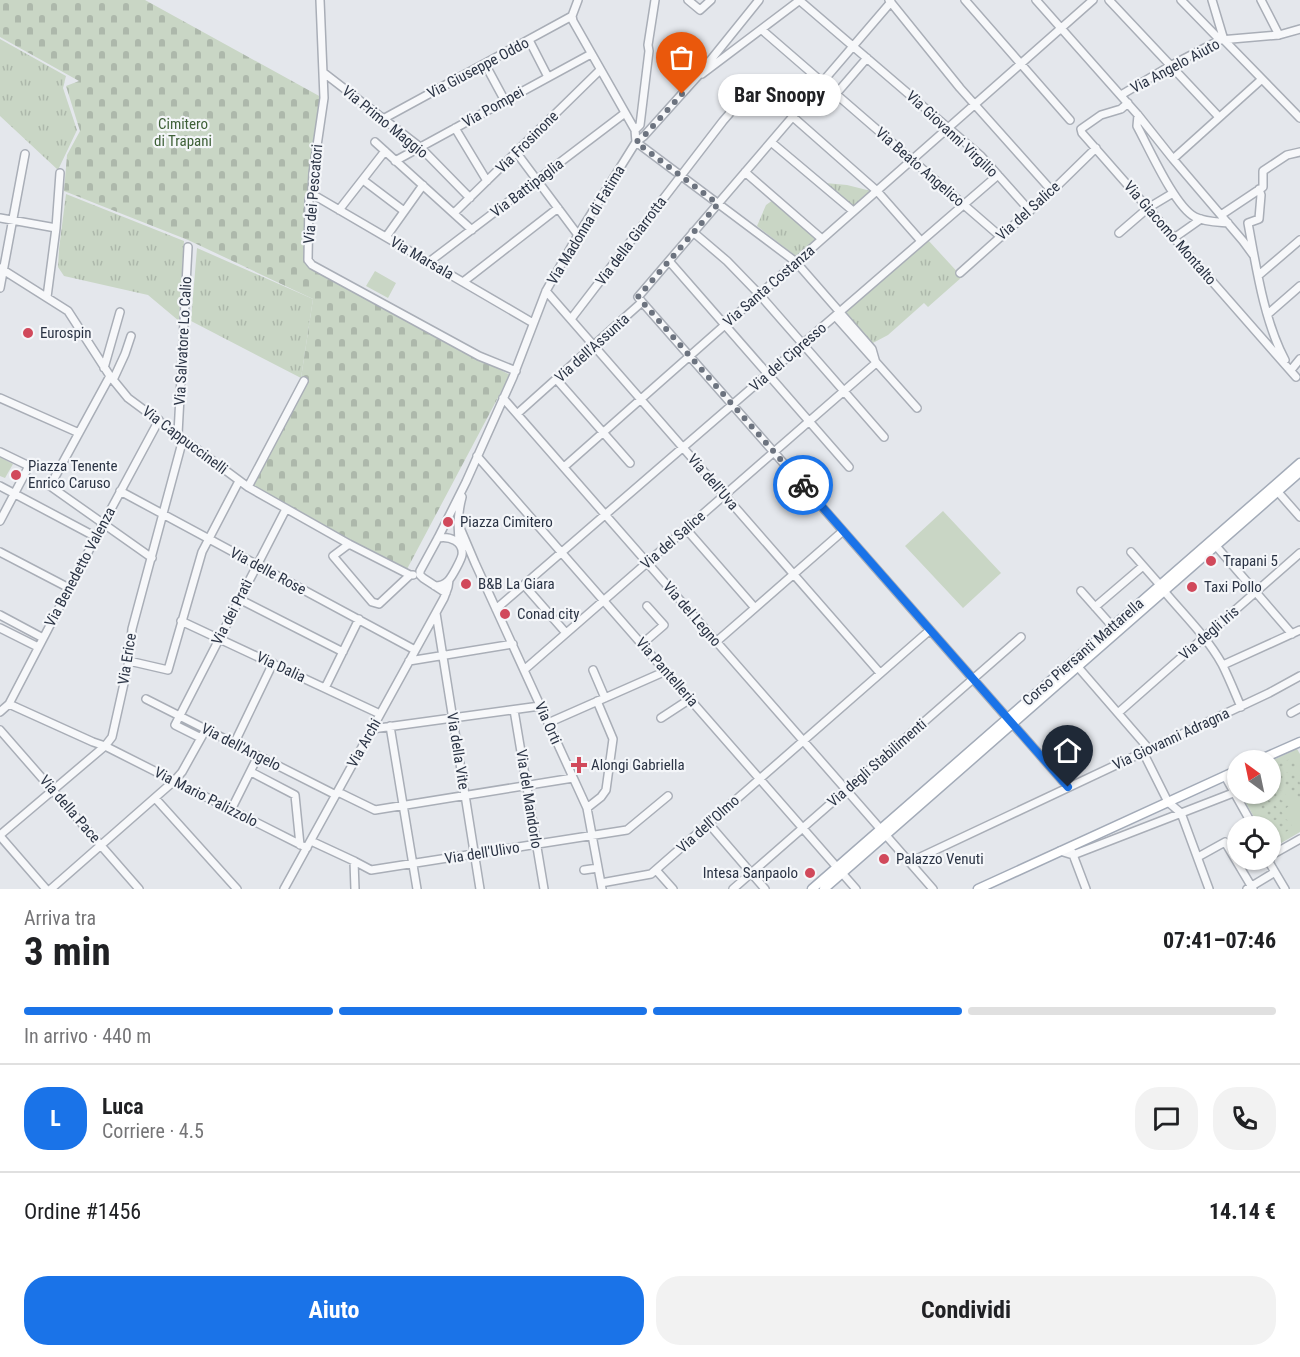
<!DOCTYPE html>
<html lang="it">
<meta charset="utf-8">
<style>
:root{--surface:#fff;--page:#f2f2f2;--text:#202124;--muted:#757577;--line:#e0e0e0;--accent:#1a73e8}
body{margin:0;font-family:"Roboto Condensed",sans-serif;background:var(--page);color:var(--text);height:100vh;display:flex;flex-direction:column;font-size:22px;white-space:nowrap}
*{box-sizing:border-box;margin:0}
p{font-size:20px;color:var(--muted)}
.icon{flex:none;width:33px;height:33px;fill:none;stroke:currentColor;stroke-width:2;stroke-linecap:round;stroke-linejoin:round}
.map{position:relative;height:889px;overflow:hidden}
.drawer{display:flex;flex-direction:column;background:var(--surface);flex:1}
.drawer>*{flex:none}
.needle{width:39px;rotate:327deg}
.tools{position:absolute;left:1227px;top:750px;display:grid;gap:12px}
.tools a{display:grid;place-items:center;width:54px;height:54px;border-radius:50%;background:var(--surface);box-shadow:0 2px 4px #0004;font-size:30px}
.pin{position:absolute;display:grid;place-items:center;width:51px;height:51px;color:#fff;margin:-62px -26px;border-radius:50% 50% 50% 0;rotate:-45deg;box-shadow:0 0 6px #0007}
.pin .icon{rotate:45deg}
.courier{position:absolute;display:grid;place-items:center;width:60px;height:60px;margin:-30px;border:4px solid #1a73e8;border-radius:50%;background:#fff;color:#222;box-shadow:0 2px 8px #0007}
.bubble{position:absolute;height:42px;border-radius:21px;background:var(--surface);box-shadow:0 2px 4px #0004;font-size:20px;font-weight:700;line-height:42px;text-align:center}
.headline em{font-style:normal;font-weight:700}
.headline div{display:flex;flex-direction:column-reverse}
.headline{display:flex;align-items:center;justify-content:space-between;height:102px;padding:0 24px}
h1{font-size:39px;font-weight:700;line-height:45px}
.bar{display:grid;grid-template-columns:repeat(4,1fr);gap:9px 6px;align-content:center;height:72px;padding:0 24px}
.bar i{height:8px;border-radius:4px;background:var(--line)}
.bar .on{background:var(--accent)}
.bar p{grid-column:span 4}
.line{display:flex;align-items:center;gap:15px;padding:0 24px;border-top:2px solid var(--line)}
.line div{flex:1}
.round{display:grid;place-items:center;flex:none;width:63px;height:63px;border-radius:24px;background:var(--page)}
.button{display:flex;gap:12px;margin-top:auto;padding:12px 24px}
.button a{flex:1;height:69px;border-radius:24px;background:var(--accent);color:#fff;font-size:24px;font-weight:700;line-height:69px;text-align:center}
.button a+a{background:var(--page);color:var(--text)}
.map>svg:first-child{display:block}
.grass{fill:url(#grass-tufts)}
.cemetery{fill:url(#cemetery-stones)}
.park{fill:#c9d6c5}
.garden{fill:url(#garden-dots)}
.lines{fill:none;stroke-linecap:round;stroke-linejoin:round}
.minor-casing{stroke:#a9aeb7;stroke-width:10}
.major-casing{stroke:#a3abb8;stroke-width:11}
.minor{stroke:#f7f8fa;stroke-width:7}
.major{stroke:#fff;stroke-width:8}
.done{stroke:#6c737f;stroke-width:6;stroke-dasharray:0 10.8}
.route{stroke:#1a73e8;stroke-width:8}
.poi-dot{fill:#d1495b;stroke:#f4f6f9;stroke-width:2}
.labels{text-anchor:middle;stroke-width:4.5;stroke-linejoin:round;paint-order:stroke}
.street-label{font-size:15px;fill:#2b3445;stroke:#f4f6f9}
.park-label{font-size:15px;fill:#3f6138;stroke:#f4f6f9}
.poi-label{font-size:15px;fill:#2b3445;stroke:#f4f6f9;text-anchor:start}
</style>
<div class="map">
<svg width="1300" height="889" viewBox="0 0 1300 889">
<defs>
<pattern id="grass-tufts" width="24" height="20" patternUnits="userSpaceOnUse" patternTransform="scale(1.5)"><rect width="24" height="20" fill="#c9d6c5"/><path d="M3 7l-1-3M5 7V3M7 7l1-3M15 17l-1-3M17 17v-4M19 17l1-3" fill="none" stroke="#adb8ab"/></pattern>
<pattern id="cemetery-stones" width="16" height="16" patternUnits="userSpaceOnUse" patternTransform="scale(1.5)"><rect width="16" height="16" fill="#c9d6c5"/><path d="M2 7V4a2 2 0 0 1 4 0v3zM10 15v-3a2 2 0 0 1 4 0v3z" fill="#adb8ab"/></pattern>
<pattern id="garden-dots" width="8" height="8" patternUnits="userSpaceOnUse" patternTransform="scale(1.5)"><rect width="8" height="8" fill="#c9d6c5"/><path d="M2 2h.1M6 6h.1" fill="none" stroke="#adb8ab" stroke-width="1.8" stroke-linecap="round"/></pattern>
</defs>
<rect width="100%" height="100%" fill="#e4e7ec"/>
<path class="grass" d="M0 39 66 76 63 88 77 130 58 170 0 116Z
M825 183 847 185 871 191 853 206Z
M66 194 184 241 179 321 148 295 64 276 58 267 59 249Z
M773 200 817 238 797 257 757 226 766 205Z
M928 240 962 277 928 307 924 303 888 335 871 344 845 312Z
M197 248 313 299 301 378 191 321Z"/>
<path class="cemetery" d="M0 0H145L321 97 309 171 305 264 510 375 406 571 251 486 308 382 301 378 313 299 188 240 64 191 67 155 80 131 66 86 79 81 0 37Z"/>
<path class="park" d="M375 271 396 283 388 298 366 286Z
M0 457 13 464 5 478 0 476Z
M943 511 1001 573 963 608 905 546Z
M1297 749 1300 754V832L1271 849 1270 826H1259L1241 794H1270L1271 761Z"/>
<path class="garden" d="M1290 759 1296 760 1298 763 1297 767 1294 769 1278 767V764Z
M1285 772 1295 773 1299 778 1300 784V799L1296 801C1293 797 1290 791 1286 788 1284 787 1282 787 1281 785 1276 780 1280 775 1285 772Z
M1276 789 1283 791 1286 794 1280 798 1282 801 1287 797 1290 801 1289 806 1285 809C1278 806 1275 801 1274 794Z
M1268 795 1269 796 1267 798 1269 801 1271 800C1274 806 1281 810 1283 814L1280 818 1271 822 1267 820C1261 810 1257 804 1268 795Z
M1285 819 1290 821 1292 826C1287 834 1277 836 1272 828V825Z"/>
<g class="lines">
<defs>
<path id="minor" d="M320 0 324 98 313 173 312 194 309 199 308 260 312 265 479 356 516 371
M688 0 700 10 711 0
M799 0 981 156 1030 211
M889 0 960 88 1052 191
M965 0 1070 120
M1036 0 1138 115 1173 159 1243 241 1254 256
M1109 0 1219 117
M1181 0 1220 40
M1212 0 1224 40
M1261 0 1279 35
M762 30 1001 237
M529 40 548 77
M1224 40 1300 118
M485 64 505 101
M324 73 420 147 470 198
M702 74 800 0
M836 94 867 58
M1121 95 1170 66 1220 40 1279 35 1300 29
M1128 103 1121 109 1101 115 1081 129 1082 133 1296 377
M1138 115 1137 126C1149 148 1175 207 1195 217 1205 222 1217 222 1228 223
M793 117 877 191 921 241
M383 119 572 16
M455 128 487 181
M635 130 640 125 649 51 648 45 655 0
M375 142 472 230
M636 142 796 262 872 349 876 363
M636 142 644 136 697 77 759 0
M771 142 853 211
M516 152 578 235
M1173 159 1262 79
M395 161 591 54
M745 172 822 239
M363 180 404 211
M1259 189 1261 195 1259 219 1248 223C1256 266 1264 321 1285 360
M312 194 533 323
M339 210 385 151
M454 213 600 70
M1221 215 1263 187V171L1287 155 1300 152
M0 218 56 228
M693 232 727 261 759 294 884 437
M1119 233 1148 208 1173 193
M386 237 423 185
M1174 238 1201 219
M669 261 849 467
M429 262 625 113
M0 268 68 311 110 376 128 398 248 487 349 544 410 575
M960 273 1052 191 1096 148
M1259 275 1300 240
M463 282 558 208
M0 288 25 154
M546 291 880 673
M47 297 56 228 60 173
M642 302 1068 787
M1268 314 1300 286
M835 316 917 408
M571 319 723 121 736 106
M104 368 120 312
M1291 370 1300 359
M110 376 50 486 152 558
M113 380 125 354 131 336
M557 380 630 463
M0 398 79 433
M503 398 933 889
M517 414 642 302 638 297 891 2
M178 434 188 247
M0 452 29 466 0 521
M477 456 856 889
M564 467 1093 0
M0 486 96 537
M248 487 304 381
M120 491 415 650
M1278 492 1300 517
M458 523 475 563 587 808 602 889
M686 529 755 608
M349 544 333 556 372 602 379 604 410 575H413
M460 545C457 529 458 512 462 497
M1216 546 1292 634
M0 552 69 588
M1131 552 1160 585
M524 585 566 633
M435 586C440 586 444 585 448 581 452 577 461 560 462 555 464 541 449 536 438 538
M1081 591 1112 626
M1164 591C1184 615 1207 637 1222 664 1229 678 1235 693 1241 707
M446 593 423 578 420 575V571L438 538 466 482 513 377 546 291 578 235 636 142 635 130 573 21 572 16 578 0
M239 599 343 652
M1095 607 1143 566
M496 609 998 175
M436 613 480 889
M0 615 43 638
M181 621 380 714
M0 628 38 647
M716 642 843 531
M642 644 664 625 647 606
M129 661 168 670 202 552 239 481
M409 661 513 644
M1223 665 1300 630
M1078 667 1149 749
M524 670 876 363
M593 670 605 698
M325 688 359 619
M146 699 336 795
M9 704 93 742 105 746 307 848
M514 710 544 889
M0 712 9 704 96 537 159 420
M1118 713 1300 553
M1291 713 1300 708
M661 718 690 699
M548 723 666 671
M390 726 417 889
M372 729 540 706
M0 730 139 889
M201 738 175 725 286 509
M234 744 273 663
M1143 752 1168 802 1181 813 1209 889
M251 772 295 795 300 845
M1225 776 1253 826
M338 792 375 810 573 778
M155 798 237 889
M587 808 601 797 606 790 613 739 597 701
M231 810 258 756
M709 824 765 889
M0 835 105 746 112 737 129 661 132 629 183 439
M0 836 46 889
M311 841 354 861 371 870 627 830 668 796
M1060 851 1073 855 1233 793
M1072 852 1086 889
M1270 856 1300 839
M1198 857 1225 842 1253 889
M1270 860 1269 862 1285 889
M354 861 355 889
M910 862 1269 693 1300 676
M584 870 598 868
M656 870 673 889
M601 883 651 874 930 630
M51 889 174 781 182 772 206 729
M284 889 444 598 448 587 449 580
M733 889 1021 637
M1247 889 1275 872"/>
<path id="major" d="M1259 760 1300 742
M812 889 1300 463
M824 889 1300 472
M978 889 1238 770"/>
</defs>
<use href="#minor" class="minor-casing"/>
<use href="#major" class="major-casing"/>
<use href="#minor" class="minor"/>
<use href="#major" class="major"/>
</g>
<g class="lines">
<path class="done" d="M682 94 644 136 636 142 718 204 638 297 803 485"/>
<path class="route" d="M803 485 1068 787"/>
</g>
<g class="poi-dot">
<circle cx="28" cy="333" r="6"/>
<circle cx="16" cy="475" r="6"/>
<circle cx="448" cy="522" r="6"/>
<circle cx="1211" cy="561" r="6"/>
<circle cx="466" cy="584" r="6"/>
<circle cx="1192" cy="587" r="6"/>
<circle cx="505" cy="614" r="6"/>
<path d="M576 756h6v6h6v6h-6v6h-6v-6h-6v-6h6z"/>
<circle cx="884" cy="859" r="6"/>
<circle cx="810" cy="873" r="6"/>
</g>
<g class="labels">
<g class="street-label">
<text transform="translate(1175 66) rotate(-28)" y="5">Via Angelo Aiuto</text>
<text transform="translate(478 68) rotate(-28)" y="5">Via Giuseppe Oddo</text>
<text transform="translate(493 107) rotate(-29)" y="5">Via Pompei</text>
<text transform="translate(385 122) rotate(39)" y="5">Via Primo Maggio</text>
<text transform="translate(952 134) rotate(43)" y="5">Via Giovanni Virgilio</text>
<text transform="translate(527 142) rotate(-45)" y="5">Via Frosinone</text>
<text transform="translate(920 167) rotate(41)" y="5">Via Beato Angelico</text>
<text transform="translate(527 188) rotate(-37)" y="5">Via Battipaglia</text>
<text transform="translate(313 194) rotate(-85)" y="5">Via dei Pescatori</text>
<text transform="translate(1028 211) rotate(-42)" y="5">Via del Salice</text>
<text transform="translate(586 225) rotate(-59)" y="5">Via Madonna di Fatima</text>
<text transform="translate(1170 233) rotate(49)" y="5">Via Giacomo Montalto</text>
<text transform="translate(631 241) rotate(-53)" y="5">Via della Giarrotta</text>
<text transform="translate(422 258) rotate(30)" y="5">Via Marsala</text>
<text transform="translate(769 286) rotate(-41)" y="5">Via Santa Costanza</text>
<text transform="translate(183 341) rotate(-87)" y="5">Via Salvatore Lo Calio</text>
<text transform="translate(592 348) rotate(-42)" y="5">Via dell'Assunta</text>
<text transform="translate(788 357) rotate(-41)" y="5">Via del Cipresso</text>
<text transform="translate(185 440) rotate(37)" y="5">Via Cappuccinelli</text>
<text transform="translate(713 482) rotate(49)" y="5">Via dell'Uva</text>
<text transform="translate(673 540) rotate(-41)" y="5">Via del Salice</text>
<text transform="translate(80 567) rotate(-62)" y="5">Via Benedetto Valenza</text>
<text transform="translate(268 571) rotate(28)" y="5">Via delle Rose</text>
<text transform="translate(232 612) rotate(-63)" y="5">Via dei Prati</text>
<text transform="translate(692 614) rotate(49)" y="5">Via del Legno</text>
<text transform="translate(1209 633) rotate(-41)" y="5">Via degli Iris</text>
<text transform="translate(1083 652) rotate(-41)" y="5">Corso Piersanti Mattarella</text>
<text transform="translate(127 659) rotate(-81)" y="5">Via Erice</text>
<text transform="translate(281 667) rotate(25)" y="5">Via Dalia</text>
<text transform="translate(667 672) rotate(49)" y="5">Via Pantelleria</text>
<text transform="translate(548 723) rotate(66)" y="5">Via Orti</text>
<text transform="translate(1171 739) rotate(-25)" y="5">Via Giovanni Adragna</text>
<text transform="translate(364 743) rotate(-61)" y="5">Via Archi</text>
<text transform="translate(241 747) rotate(27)" y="5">Via dell'Angelo</text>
<text transform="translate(458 751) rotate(81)" y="5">Via della Vite</text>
<text transform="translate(877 763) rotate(-41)" y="5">Via degli Stabilimenti</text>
<text transform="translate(206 797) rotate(27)" y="5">Via Mario Palizzolo</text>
<text transform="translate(529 799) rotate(81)" y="5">Via del Mandorlo</text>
<text transform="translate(70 809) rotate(49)" y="5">Via della Pace</text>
<text transform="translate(708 824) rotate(-42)" y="5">Via dell'Olmo</text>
<text transform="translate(482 853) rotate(-9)" y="5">Via dell'Ulivo</text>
</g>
<g class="park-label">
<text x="183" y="129">Cimitero<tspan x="183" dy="17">di Trapani</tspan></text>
</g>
<g class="poi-label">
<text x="40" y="338">Eurospin</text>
<text x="28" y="471">Piazza Tenente<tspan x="28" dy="17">Enrico Caruso</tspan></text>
<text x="460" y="527">Piazza Cimitero</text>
<text x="1223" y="566">Trapani 5</text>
<text x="478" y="589">B&amp;B La Giara</text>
<text x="1204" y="592">Taxi Pollo</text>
<text x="517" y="619">Conad city</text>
<text x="591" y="770">Alongi Gabriella</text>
<text x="896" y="864">Palazzo Venuti</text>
<text x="798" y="878" text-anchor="end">Intesa Sanpaolo</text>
</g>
</g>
</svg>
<div class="tools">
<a><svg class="needle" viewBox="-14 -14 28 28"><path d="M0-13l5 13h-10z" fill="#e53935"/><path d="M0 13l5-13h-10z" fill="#757577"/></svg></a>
<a><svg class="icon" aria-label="locate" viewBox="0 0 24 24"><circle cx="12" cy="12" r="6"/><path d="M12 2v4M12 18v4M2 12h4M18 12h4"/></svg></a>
</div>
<div class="pin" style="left:682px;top:94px;background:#ea580c"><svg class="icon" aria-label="bag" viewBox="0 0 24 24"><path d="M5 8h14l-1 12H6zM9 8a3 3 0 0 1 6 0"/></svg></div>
<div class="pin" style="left:1068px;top:787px;background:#1f2937"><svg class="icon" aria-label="home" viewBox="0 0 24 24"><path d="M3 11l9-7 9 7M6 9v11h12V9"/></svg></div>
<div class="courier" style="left:803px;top:485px"><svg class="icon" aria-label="bike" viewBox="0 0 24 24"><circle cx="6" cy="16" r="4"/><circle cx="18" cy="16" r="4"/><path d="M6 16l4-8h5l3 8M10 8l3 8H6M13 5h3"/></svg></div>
<div class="bubble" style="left:718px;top:74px;width:123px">Bar Snoopy</div>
</div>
<section class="drawer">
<div class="headline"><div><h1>3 min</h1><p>Arriva tra</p></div><em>07:41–07:46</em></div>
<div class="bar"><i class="on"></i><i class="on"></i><i class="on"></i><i></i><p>In arrivo · 440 m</p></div>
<div class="line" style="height:108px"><b class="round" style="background:var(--accent);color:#fff">L</b><div><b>Luca</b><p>Corriere · 4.5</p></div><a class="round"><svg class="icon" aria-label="chat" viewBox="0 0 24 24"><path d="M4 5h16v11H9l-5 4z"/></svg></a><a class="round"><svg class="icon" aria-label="phone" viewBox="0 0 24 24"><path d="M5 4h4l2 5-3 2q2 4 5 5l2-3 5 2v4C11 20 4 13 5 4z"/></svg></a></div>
<div class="line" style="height:78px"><div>Ordine #1456</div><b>14.14 €</b></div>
<div class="button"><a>Aiuto</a><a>Condividi</a></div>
</section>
